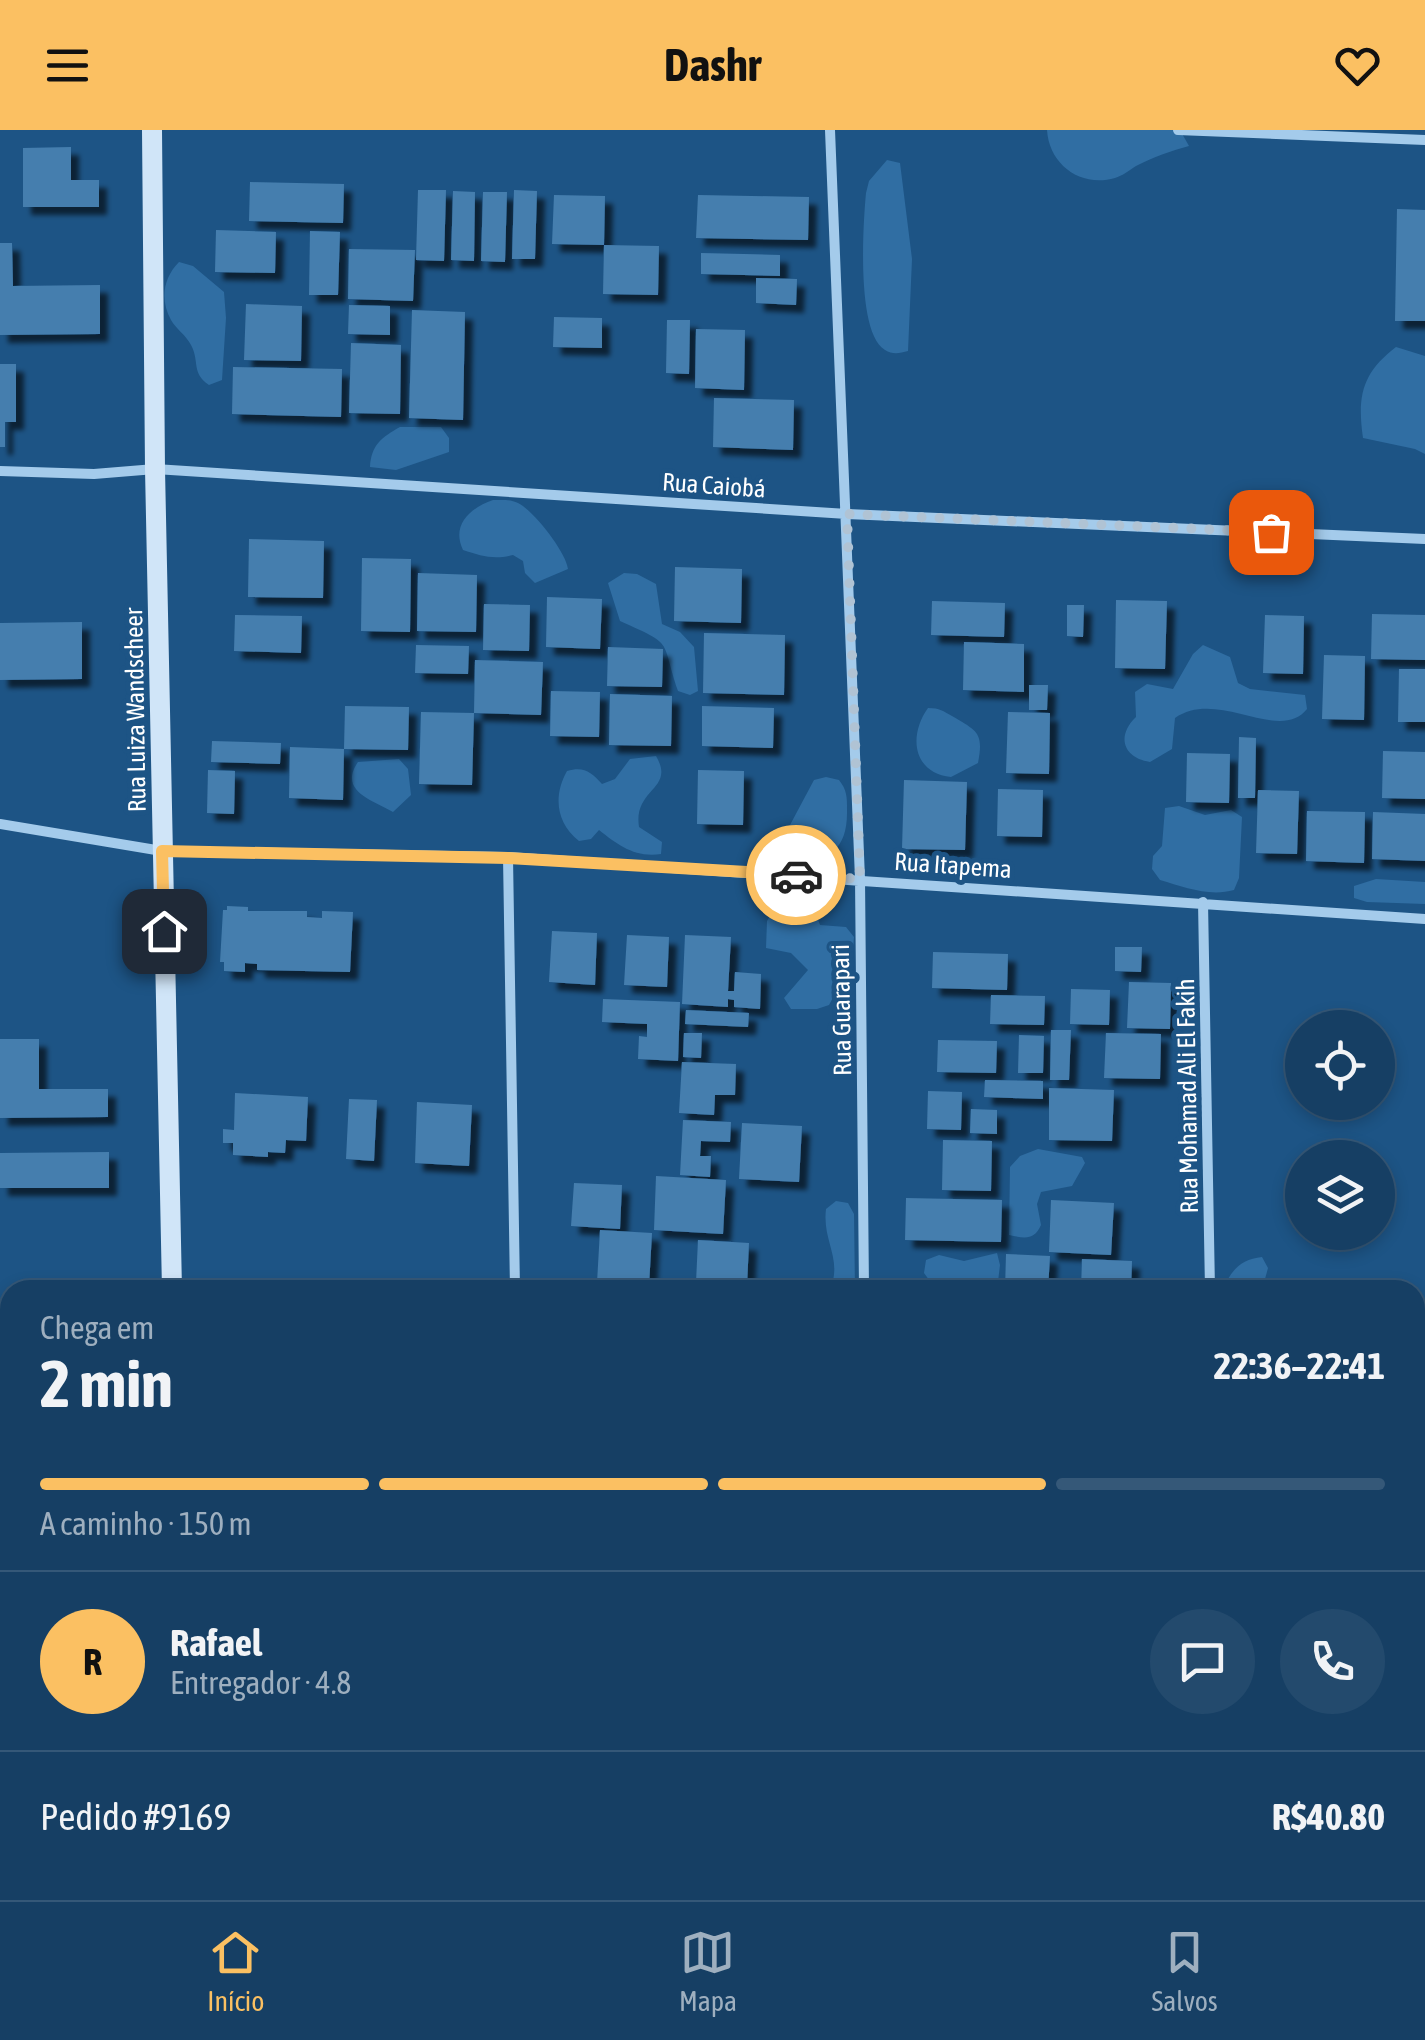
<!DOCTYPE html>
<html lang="pt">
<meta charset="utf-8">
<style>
:root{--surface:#163f64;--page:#234a6d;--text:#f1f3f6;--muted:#9eafbf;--line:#355878;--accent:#fbc062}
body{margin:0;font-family:"Asap Condensed",sans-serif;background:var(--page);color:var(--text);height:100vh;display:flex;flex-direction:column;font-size:38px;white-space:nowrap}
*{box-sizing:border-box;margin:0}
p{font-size:32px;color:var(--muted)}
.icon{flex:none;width:55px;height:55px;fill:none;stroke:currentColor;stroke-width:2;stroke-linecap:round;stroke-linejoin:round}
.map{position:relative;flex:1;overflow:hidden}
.side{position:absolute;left:0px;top:1150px;width:1425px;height:620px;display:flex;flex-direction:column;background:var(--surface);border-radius:30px 30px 0 0;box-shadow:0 5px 15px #0003,0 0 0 2px var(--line)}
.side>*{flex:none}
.fabs{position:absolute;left:1285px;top:880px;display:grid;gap:20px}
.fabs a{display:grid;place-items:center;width:110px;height:110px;border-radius:50%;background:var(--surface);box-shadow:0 5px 15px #0003,0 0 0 2px var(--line);font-size:50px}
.pin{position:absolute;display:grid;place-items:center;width:85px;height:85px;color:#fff;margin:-42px;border-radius:20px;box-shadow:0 5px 15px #0006}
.courier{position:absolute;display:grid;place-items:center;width:100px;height:100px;margin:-50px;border:8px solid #fbc062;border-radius:50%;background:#fff;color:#222;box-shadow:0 2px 12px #0007}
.summary em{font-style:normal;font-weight:700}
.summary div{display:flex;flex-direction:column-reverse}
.summary{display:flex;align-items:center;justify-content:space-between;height:170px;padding:0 40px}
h1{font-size:65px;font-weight:700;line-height:75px}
.bar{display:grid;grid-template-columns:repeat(4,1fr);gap:15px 10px;align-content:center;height:120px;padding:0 40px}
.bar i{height:12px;border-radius:8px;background:var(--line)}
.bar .selected{background:var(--accent)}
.bar p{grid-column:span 4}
.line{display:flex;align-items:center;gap:25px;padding:0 40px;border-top:2px solid var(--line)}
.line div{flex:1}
.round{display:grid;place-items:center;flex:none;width:105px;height:105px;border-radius:52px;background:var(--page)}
header{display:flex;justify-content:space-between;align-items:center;height:130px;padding:0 40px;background:var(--accent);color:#111;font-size:45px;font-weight:700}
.menu{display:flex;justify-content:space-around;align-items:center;height:140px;border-top:2px solid var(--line);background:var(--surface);font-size:28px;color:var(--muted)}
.menu a{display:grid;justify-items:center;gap:5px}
.menu .selected{color:var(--accent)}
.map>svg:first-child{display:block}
.green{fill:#306ea3}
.building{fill:#457eae;filter:url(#shadow)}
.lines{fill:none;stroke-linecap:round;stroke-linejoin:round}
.minor{stroke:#a4cbeb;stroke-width:10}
.secondary{stroke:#d0e5f8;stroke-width:20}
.done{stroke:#b0c3d4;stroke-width:10;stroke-dasharray:0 18}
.route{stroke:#fbc062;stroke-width:12}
.labels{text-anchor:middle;stroke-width:10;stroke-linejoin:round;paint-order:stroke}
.street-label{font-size:25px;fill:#fff;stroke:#1d5485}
</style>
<header><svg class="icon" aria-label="menu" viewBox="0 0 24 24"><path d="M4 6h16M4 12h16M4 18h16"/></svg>Dashr<svg class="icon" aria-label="heart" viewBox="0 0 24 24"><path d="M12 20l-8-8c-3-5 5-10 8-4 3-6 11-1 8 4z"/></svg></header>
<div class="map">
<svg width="1425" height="1770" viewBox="0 0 1425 1770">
<defs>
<filter id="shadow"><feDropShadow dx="8" dy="8" stdDeviation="2.5" flood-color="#0009"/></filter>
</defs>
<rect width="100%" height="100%" fill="#1d5485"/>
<path class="green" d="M1047 0H1180L1189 16C1170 21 1154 27 1136 36 1130 40 1122 46 1115 48 1080 58 1049 34 1047 0Z
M887 30 900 33 912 129 908 221C900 223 893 225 885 220 856 203 863 94 866 63L869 51Z
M179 132 193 136 224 162 226 188 222 250 209 255C191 243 200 232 191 215 186 205 176 199 171 190 160 170 163 148 179 132Z
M1396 217 1425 226V324L1415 319 1363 308C1357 266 1362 243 1396 217Z
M400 297H441L449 308V322L396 340 370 337C371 315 382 307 400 297Z
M493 370C502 370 510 369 518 373 534 381 566 422 568 439L535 453 525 443 523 431 513 425C494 430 481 426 463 420 451 395 470 378 493 370Z
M624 443 637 444 656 454 662 494 680 502 694 517 698 561 690 565 678 561C660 507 675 516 620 491L608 453Z
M1203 515 1230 527 1238 553 1250 559 1305 565 1307 579C1279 614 1218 558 1175 588L1172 619 1150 632C1123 628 1116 606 1136 587L1135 562 1147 554 1173 559 1193 524Z
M928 578C940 578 943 581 952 586 977 601 984 602 978 633L951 647C913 643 908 606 928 578Z
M656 626C676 660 633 658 639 697L662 712 661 724C635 728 618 715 599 700L591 709 579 711C556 693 553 666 567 641 584 636 591 642 602 654L615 649 630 629Z
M399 629 408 639 411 665 393 682C372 670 338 661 358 632Z
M826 647 839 650C847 660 847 667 847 680 848 728 819 735 777 729L766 719V706L790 695 814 650Z
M1179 676 1205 685 1231 680 1242 687 1239 748 1234 760C1209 767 1184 757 1160 750L1152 739 1153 726 1162 716 1165 678Z
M1376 749 1425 752V774L1367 772 1354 768V756Z
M787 757C811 762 813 774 820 795L846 797 854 807 852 833 829 875 817 879H791L784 868 808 840 791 823 766 818 767 791Z
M1038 1019 1082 1027 1085 1033 1072 1056 1041 1062 1037 1074 1041 1095C1034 1111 1024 1108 1009 1105L1010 1037 1020 1026Z
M836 1071 848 1073 854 1084 855 1160H830C843 1128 822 1112 826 1079Z
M997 1123 1000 1135 997 1160 932 1154 924 1143 926 1130 939 1125 964 1131Z
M1262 1127 1268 1138 1262 1160H1223C1230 1141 1241 1129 1262 1127Z"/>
<path class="building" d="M71 17V50H99V77H23V18Z
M250 52 344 54 343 93 249 91Z
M418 60H446L444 131 416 130Z
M514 60 537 61 535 129H512Z
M453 61 475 62 474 131 451 130Z
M483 62H507L505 132 481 131Z
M554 65 605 66 604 115 552 114Z
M698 65 809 67 808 110 696 108Z
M1397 79 1425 80V191H1395Z
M216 100 276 102 275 143 215 142Z
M310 101 340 102 338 165H309Z
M0 113H12L13 156 100 155V204L0 205Z
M604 115 659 116 658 165 603 164Z
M349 119 415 120 413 171 348 169Z
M701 123 780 125V146L701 144Z
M756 148 797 149 796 175 756 173Z
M246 174 302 176 301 231 244 230Z
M349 175 390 176V205L348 204Z
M412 180 465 182 463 290 409 288Z
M554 187 602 188V218L553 217Z
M667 190H690L689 244 666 243Z
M696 199 745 200 744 260 695 258Z
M351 213 401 215 400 284 349 283Z
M0 234H16V292H5V317H0Z
M233 237 342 239 341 287 232 284Z
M714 268 794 270 793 320 713 317Z
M249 409 324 411 323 468 248 467Z
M362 428 411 429 410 502 361 501Z
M675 437 742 439 741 493 674 491Z
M418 443 477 445 476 502 417 501Z
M547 467 602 469 600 519 546 517Z
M1116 470 1167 471 1165 539 1115 538Z
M932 471 1005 473 1004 507 931 505Z
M484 474 530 475 529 521 483 520Z
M1067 475H1084L1083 507 1067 506Z
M1372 484 1425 485V530L1371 529Z
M235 485 302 486 301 523 234 521Z
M1265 485 1304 486 1303 544 1263 543Z
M82 492V549L0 550V493Z
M704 503 785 505 784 565 703 563Z
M964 512 1024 514V562L963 560Z
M416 515 469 516 468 544 415 543Z
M608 517 663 519 662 557 607 556Z
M1324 525 1365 526 1364 590 1322 589Z
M475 530 543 532 541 585 474 583Z
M1399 539H1425V592H1398Z
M1029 555H1048L1047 580H1029Z
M551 561 600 562 599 607 550 606Z
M610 564 672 566 671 616 609 615Z
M345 576 409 577 408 620 344 619Z
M702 576 774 578 773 618 702 616Z
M421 582 474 583 472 655 419 654Z
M1008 582 1050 583 1049 644 1006 643Z
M1239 607 1256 608 1255 668H1238Z
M212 611 281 613 280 634 211 632Z
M290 617 344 619 343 670 289 668Z
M1383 621 1425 622V669L1382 668Z
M1187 623 1230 624 1229 673 1186 672Z
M208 640 235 641 234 684 207 683Z
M698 640 744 641 743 695 697 694Z
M904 650 967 652 965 720 902 719Z
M998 659 1043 660 1042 707 997 706Z
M1258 660 1299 661 1297 724 1256 723Z
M1307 681 1365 682 1364 733 1306 731Z
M1373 682 1425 684V731L1372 729Z
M227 776 248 777V781H307V787L322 788V781L353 782 350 842 257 840V834L245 833V842L224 841V832H220L223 780H227Z
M552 801 597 803 595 855 549 852Z
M627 805 669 807 667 857 624 855Z
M685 805 731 807 728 861H734L735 842 761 844 760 879 734 877V870L728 869V877L682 874Z
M1115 817H1142L1141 842 1115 841Z
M933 822 1008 824 1007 860 932 858Z
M1129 852 1171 853 1170 899 1127 898Z
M1071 859 1110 860 1109 895 1070 894Z
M991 865 1045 866 1044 895 990 894Z
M603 869 680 872 678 931 638 929 639 906 647 907V894L602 892Z
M686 880 749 883 748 897 685 894Z
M1051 900H1071L1069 950H1050Z
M684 903H702L701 928 683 927Z
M1106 903 1161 904 1160 949 1104 948Z
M1019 905 1044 906 1043 943H1018Z
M0 909H39V959H108V987L0 988Z
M938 910 997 911 996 943 937 942Z
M682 932 736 934 735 965H715L714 985 679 983Z
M985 950 1043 951V969L984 967Z
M1049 958 1114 960 1112 1011 1049 1010Z
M928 961 962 962 961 1000 927 999Z
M235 963 308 967 306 1011 286 1010 285 1023 268 1022V1027L233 1025V1013H223V999L234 1000Z
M349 969 377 970 374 1031 346 1029Z
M417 972 472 975 469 1036 415 1033Z
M971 979 997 980V1004L970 1003Z
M683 990 731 992 730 1012 701 1011 700 1026H711L710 1047 680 1045Z
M742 993 802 996 799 1052 739 1049Z
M943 1010 992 1011 991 1061 942 1060Z
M109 1022V1058H0V1023Z
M656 1046 726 1050 723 1104 654 1100Z
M574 1053 622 1055 620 1099 571 1096Z
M906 1068 1002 1070 1001 1112 905 1110Z
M1051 1070 1114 1073 1111 1125 1049 1122Z
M600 1100 652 1103 649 1156 597 1153Z
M698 1110 749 1113 747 1156 696 1153Z
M1006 1124 1050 1126 1048 1160H1005Z
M1082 1129 1132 1131 1131 1160H1081Z
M0 1189H10V1244H0Z
M249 1760H297L296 1770H249Z
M319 1760H356V1770H319Z
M427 1760H469V1770H427Z
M640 1760H687L686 1770H640Z
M691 1760H755L754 1770H691Z
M1136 1764 1195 1767 1194 1770H1136Z"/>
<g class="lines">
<path class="minor" d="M830 0 860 749 864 1160
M1178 0 1425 10
M0 341 94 344 155 339 847 384 1425 409
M0 694 162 721 508 727 1425 789
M508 727 515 1160
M1203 772 1210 1160
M0 1639 10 1642
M1415 1737 1425 1738
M525 1760V1770
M871 1760V1770
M1221 1760V1770"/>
<path class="secondary" d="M152 0 155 339 172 1160
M185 1760V1770"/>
</g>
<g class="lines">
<path class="done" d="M796 745 860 749 847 384 1271 402"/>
<path class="route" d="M164 801 162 721 508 728 796 745"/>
</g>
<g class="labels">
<g class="street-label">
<text transform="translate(714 355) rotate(4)" y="9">Rua Caiobá</text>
<text transform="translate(135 580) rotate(-91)" y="9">Rua Luiza Wandscheer</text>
<text transform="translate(953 735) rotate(4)" y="9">Rua Itapema</text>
<text transform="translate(841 880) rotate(-91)" y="9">Rua Guarapari</text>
<text transform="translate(1187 966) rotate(-91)" y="9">Rua Mohamad Ali El Fakih</text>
</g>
</g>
</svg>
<div class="fabs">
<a><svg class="icon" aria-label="locate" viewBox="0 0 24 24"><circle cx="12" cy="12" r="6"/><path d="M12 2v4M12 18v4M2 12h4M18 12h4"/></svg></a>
<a><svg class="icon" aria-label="layers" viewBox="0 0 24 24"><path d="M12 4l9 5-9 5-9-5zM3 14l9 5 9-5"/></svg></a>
</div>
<div class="pin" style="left:1271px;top:402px;background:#ea580c"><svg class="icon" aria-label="bag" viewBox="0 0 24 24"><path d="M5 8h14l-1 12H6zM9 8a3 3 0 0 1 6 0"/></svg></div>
<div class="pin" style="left:164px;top:801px;background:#1f2937"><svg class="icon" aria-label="home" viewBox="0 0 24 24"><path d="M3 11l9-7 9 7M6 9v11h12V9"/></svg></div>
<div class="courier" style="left:796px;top:745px"><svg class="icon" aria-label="car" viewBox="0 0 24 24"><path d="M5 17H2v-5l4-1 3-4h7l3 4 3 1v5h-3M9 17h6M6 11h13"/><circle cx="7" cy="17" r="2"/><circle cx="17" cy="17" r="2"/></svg></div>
<section class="side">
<div class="summary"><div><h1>2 min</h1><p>Chega em</p></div><em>22:36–22:41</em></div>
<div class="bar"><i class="selected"></i><i class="selected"></i><i class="selected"></i><i></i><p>A caminho · 150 m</p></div>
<div class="line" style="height:180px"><b class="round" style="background:var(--accent);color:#111">R</b><div><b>Rafael</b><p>Entregador · 4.8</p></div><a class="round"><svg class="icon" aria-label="chat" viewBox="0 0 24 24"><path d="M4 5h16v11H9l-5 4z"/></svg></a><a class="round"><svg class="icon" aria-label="phone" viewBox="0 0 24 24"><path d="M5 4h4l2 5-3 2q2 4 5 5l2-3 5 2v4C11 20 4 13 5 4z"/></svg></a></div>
<div class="line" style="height:130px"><div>Pedido #9169</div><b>R$40.80</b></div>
</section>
</div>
<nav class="menu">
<a class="selected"><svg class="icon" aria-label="home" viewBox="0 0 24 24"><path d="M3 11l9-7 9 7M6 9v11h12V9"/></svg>Início</a>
<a><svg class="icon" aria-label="map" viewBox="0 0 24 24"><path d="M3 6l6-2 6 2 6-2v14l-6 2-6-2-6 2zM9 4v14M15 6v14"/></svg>Mapa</a>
<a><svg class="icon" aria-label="saved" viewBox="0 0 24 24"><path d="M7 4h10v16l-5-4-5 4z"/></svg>Salvos</a>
</nav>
